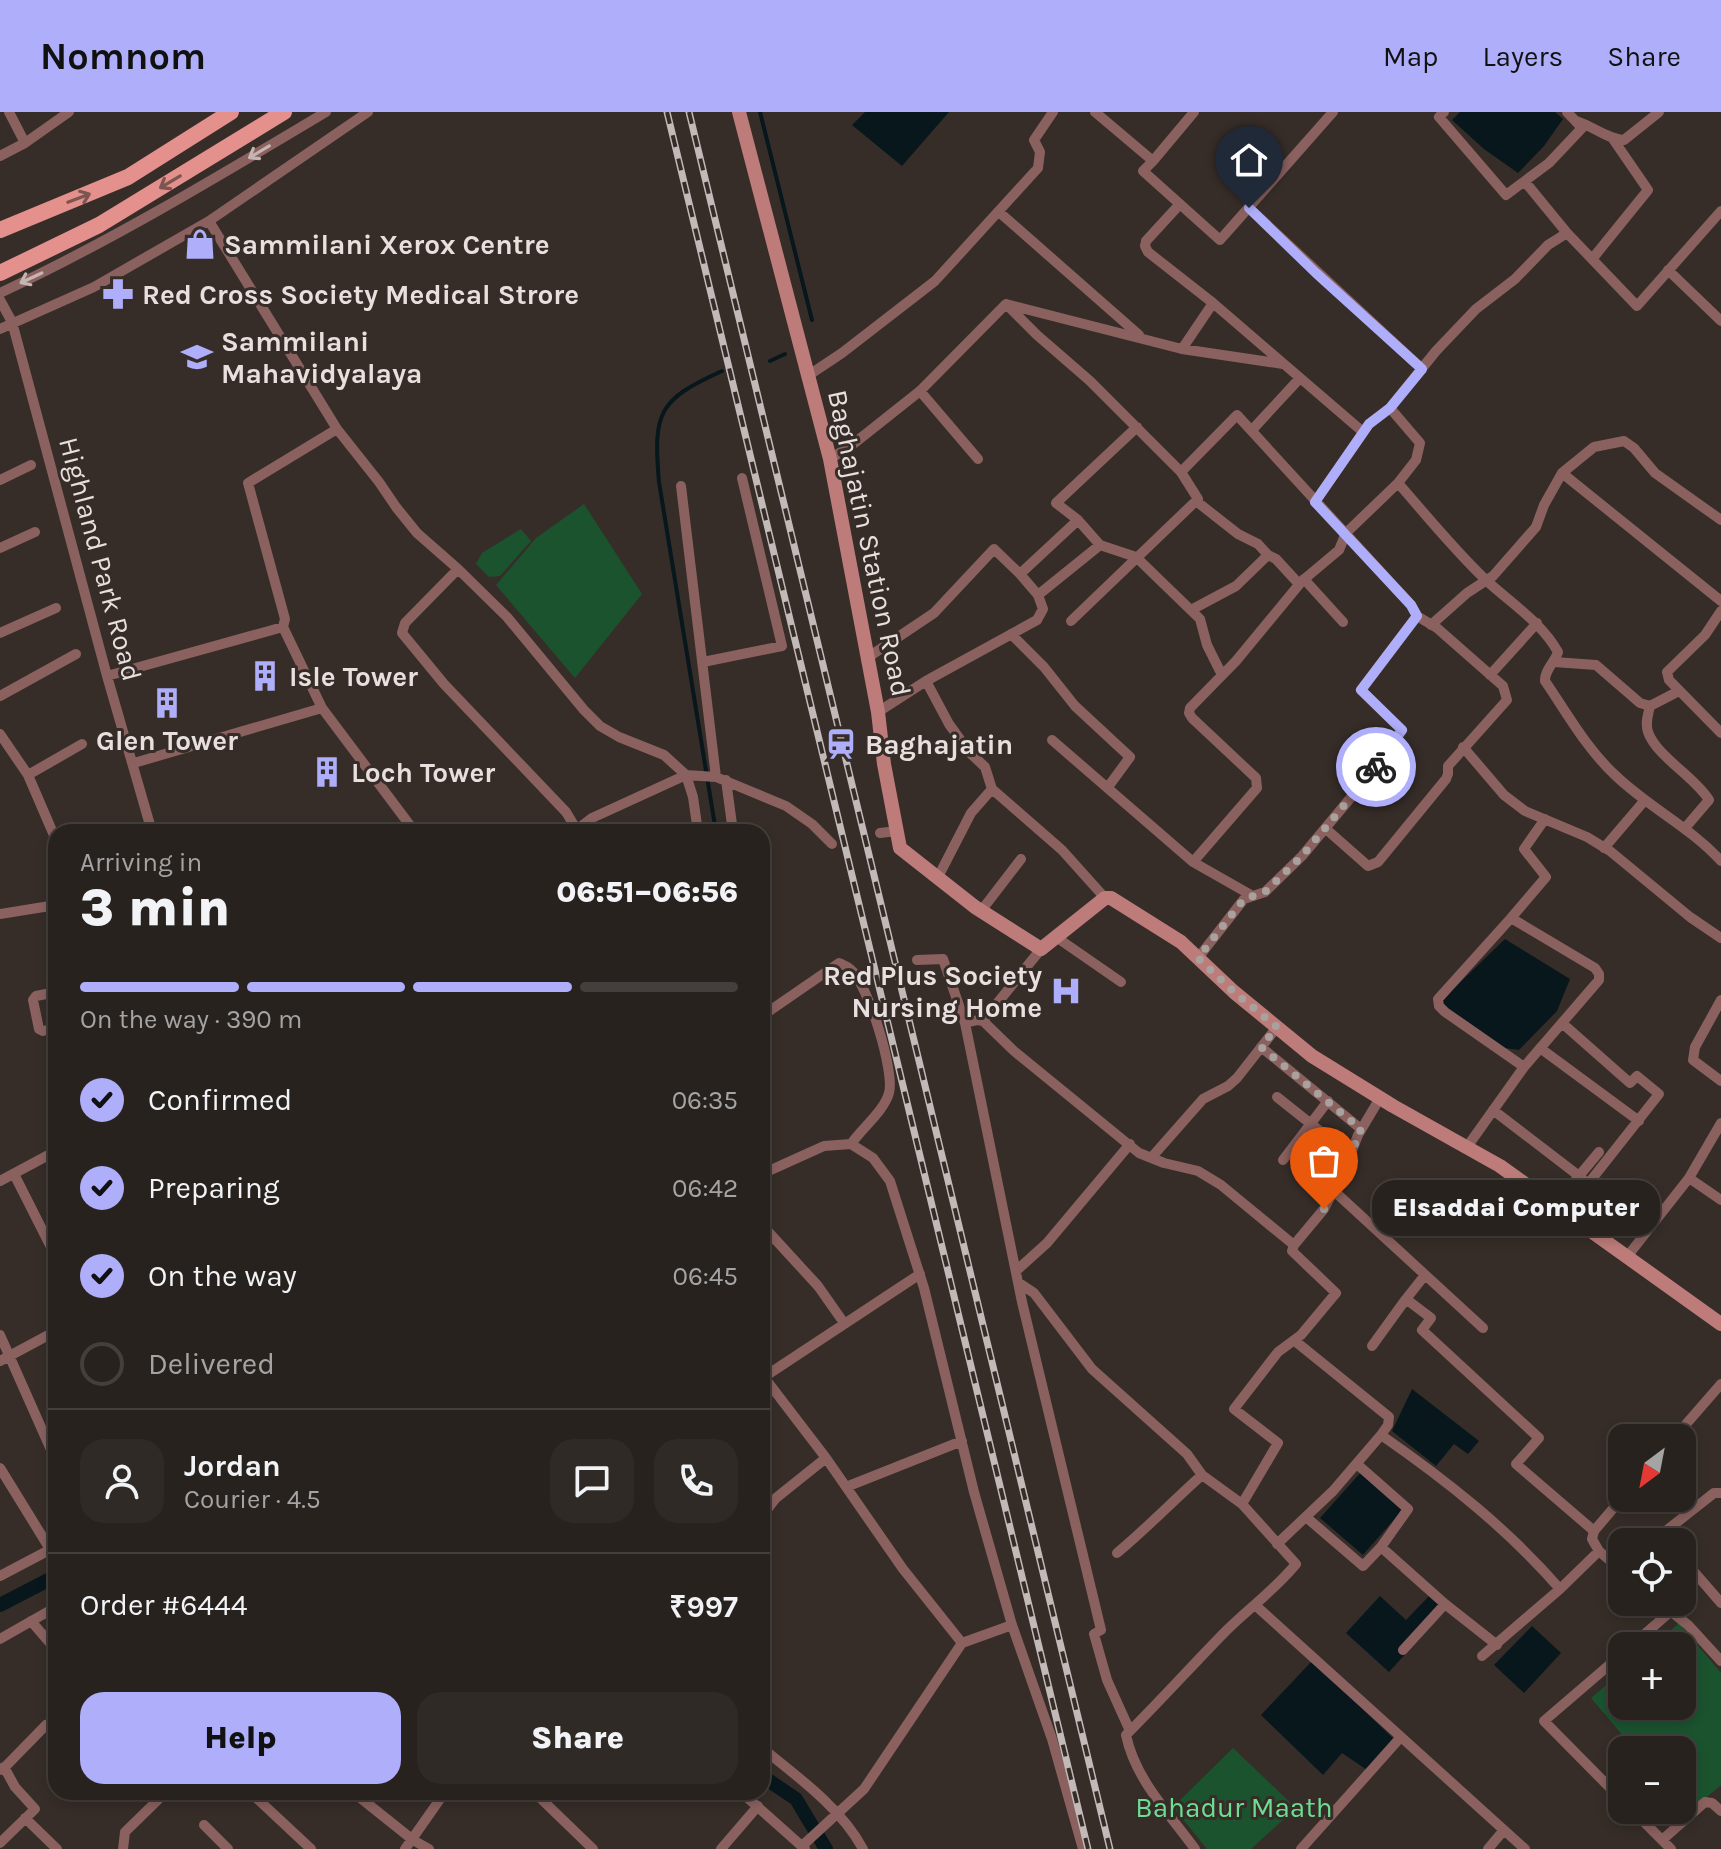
<!DOCTYPE html>
<meta charset="utf-8">
<style>
:root{--surface:#28221e;--page:#302a27;--text:#f1f3f6;--muted:#a5a4a4;--line:#443f3c;--accent:#afaefa}
body{margin:0;font-family:Karla,sans-serif;background:var(--page);color:var(--text);height:100vh;display:flex;flex-direction:column;font-size:30px;white-space:nowrap}
*{box-sizing:border-box;margin:0}
p{font-size:26px;color:var(--muted)}
.icon{flex:none;width:44px;height:44px;fill:none;stroke:currentColor;stroke-width:2;stroke-linecap:round;stroke-linejoin:round}
.map{position:relative;flex:1;overflow:hidden}
.drawer{position:absolute;left:48px;top:712px;width:722px;height:976px;display:flex;flex-direction:column;background:var(--surface);border-radius:24px;box-shadow:0 4px 12px #0003,0 0 0 2px var(--line)}
.drawer>*{flex:none}
.needle{width:52px;rotate:212deg}
.controls{position:absolute;left:1608px;top:1312px;display:grid;gap:16px}
.controls a{display:grid;place-items:center;width:88px;height:88px;border-radius:16px;background:var(--surface);box-shadow:0 4px 12px #0003,0 0 0 2px var(--line);font-size:40px}
.pin{position:absolute;display:grid;place-items:center;width:68px;height:68px;color:#fff;margin:-82px -34px;border-radius:50% 50% 50% 0;rotate:-45deg;box-shadow:0 0 8px #0007}
.pin .icon{rotate:45deg}
.courier{position:absolute;display:grid;place-items:center;width:80px;height:80px;margin:-40px;border:6px solid #afaefa;border-radius:50%;background:#fff;color:#222;box-shadow:0 2px 10px #0007}
.bubble{position:absolute;height:56px;border-radius:24px;background:var(--surface);box-shadow:0 4px 12px #0003,0 0 0 2px var(--line);font-size:26px;font-weight:800;line-height:56px;text-align:center}
.headline em{font-style:normal;font-weight:800}
.headline div{display:flex;flex-direction:column-reverse}
.headline{display:flex;align-items:center;justify-content:space-between;height:136px;padding:0 32px}
h1{font-size:52px;font-weight:800;line-height:60px}
.bar{display:grid;grid-template-columns:repeat(4,1fr);gap:12px 8px;align-content:center;height:96px;padding:0 32px}
.bar i{height:10px;border-radius:6px;background:var(--line)}
.bar .on{background:var(--accent)}
.bar p{grid-column:span 4}
.line{display:flex;align-items:center;gap:20px;padding:0 32px;border-top:2px solid var(--line)}
.line div{flex:1}
.round{display:grid;place-items:center;flex:none;width:84px;height:84px;border-radius:24px;background:var(--page)}
ol{padding:0 32px;list-style:none}
li{display:flex;align-items:center;gap:24px;height:88px}
li p{margin-inline-start:auto}
li .icon{padding:8px;border-radius:50%;background:var(--accent);color:#111;stroke-width:4}
li:last-child{color:var(--muted)}
li i{width:44px;height:44px;border:4px solid var(--line);border-radius:50%}
.cta{display:flex;gap:16px;margin-top:auto;padding:16px 32px}
.cta a{flex:1;height:92px;border-radius:24px;background:var(--accent);color:#111;font-size:32px;font-weight:800;line-height:92px;text-align:center}
.cta a+a{background:var(--page);color:var(--text)}
header{display:flex;align-items:center;gap:48px;box-sizing:border-box;height:112px;padding:0 40px;background:var(--accent);color:#111}
header strong{font-size:38px}
nav{display:flex;gap:44px;margin-inline-start:auto;font-size:28px}
.map>svg:first-child{display:block}
.green{fill:#1b532f}
.water{fill:#07171c}
.lines{fill:none;stroke-linecap:round;stroke-linejoin:round}
.stream{stroke:#07171c;stroke-width:4}
.canal{stroke:#07171c;stroke-width:14}
.street{stroke:#8a615f;stroke-width:10}
.secondary{stroke:#bd7c79;stroke-width:14}
.primary{stroke:#e4908d;stroke-width:16}
.rail-casing{stroke:#c2bab8;stroke-width:7}
.rail{stroke:#362d28;stroke-width:4;stroke-dasharray:12;stroke-linecap:butt}
.oneway{stroke:#c6b4b2}
.oneway2{stroke:#7c5550}
.done{stroke:#a9a19e;stroke-width:8;stroke-dasharray:0 14.4}
.route{stroke:#afaefa;stroke-width:10}
.labels{text-anchor:middle;stroke-width:6;stroke-linejoin:round;paint-order:stroke}
.poi-label{font-size:28px;font-weight:bold;fill:#e7e0de;stroke:#362d28;text-anchor:start}
.street-label{font-size:28px;fill:#e7e0de;stroke:#362d28}
.park-label{font-size:28px;fill:#6cdd91;stroke:#362d28}
</style>
<header>
<strong>Nomnom</strong>
<nav><a>Map</a><a>Layers</a><a>Share</a></nav>
</header>
<div class="map">
<svg width="1721" height="1737" viewBox="0 0 1721 1737">
<rect width="100%" height="100%" fill="#362d28"/>
<path class="green" d="M584 392 642 482 575 566 496 473 536 426Z
M521 417 531 429 500 464 489 465 476 452 482 441Z
M1679 1511 1721 1561V1673L1689 1700 1682 1692V1638H1635L1591 1586 1622 1560V1594H1682V1534H1652Z
M1233 1636 1296 1696 1251 1737H1207L1173 1695Z"/>
<path class="water" d="M865 0H949L902 54 852 13Z
M1460 0H1555L1563 7 1544 34 1518 61 1484 37 1452 8Z
M1505 827 1570 867 1557 899 1519 938 1497 935 1441 896V889Z
M1412 1277 1479 1329 1468 1342 1454 1332 1436 1354 1392 1319Z
M1362 1359 1404 1396 1363 1443 1320 1406Z
M1431 1482 1447 1496 1389 1560 1346 1521 1380 1484 1406 1508Z
M1532 1514 1561 1541 1524 1581 1494 1553Z
M1312 1549 1397 1630 1370 1660 1342 1641 1323 1663 1261 1603Z"/>
<g class="lines">
<path class="stream" d="M760 0 812 208
M770 249 785 242
M716 720 659 370C653 300 658 288 722 259"/>
<path class="canal" d="M0 1493 56 1464
M762 1664 796 1687 826 1737"/>
<path class="street" d="M9 0 25 31
M1095 0 1153 49 1143 59 1220 128 1333 0
M1444 0 1439 5 1506 83 1549 51 1582 16 1567 0
M1576 9C1593 14 1607 27 1624 28L1659 0
M0 44 25 31 69 0
M1153 49 1194 0
M1526 71 1567 121 1637 194 1721 99
M1180 92 1146 129 1145 134 1148 140 1213 191 1363 320
M1249 96 1422 257
M999 100 1139 223
M209 109 337 317 379 370 396 395 417 421 458 457 507 505 584 598 600 614 619 625 664 643 686 663 716 665 786 694 812 712 832 732
M1593 146 1648 78 1613 27
M1668 158 1721 209
M0 181C113 128 219 64 326 0
M0 188 12 210 107 564 152 720
M1006 192 1182 237 1283 252
M0 217 94 175 209 109 368 0
M1182 237 1213 191
M809 263 842 241 935 169 1038 56 1040 40 1034 28 1053 0
M920 279 978 347
M337 317 248 371 285 507 283 515 322 596 415 720
M1252 318 1300 266
M830 347 852 333 920 279 1006 192 1037 223 1090 269 1181 360 1237 303 1411 493 1417 504 1361 578 1402 618 1363 671 1302 744 1265 780 1244 787 1198 846
M1562 361 1721 489
M0 368 31 353
M1398 371C1427 404 1455 439 1487 469 1512 492 1541 510 1558 540 1555 550 1544 559 1545 569 1567 601 1586 636 1615 663 1648 695 1690 715 1721 749
M681 374 716 665
M1196 389 1238 422 1258 432 1268 443
M1315 390 1369 312 1390 296
M1078 408 1100 433
M0 436 35 420
M458 457 405 511 402 521 444 572 566 700 578 720
M1020 462 1038 483
M1304 467 1343 510
M1191 498 1236 474 1268 443 1276 447 1299 472
M1721 499 1705 523 1667 560 1669 568 1721 621
M1071 509 1198 387 1181 360
M1431 513 1467 481 1493 464 1536 415 1544 393 1562 361 1594 335 1624 329 1634 336 1655 361 1721 408
M0 521 56 496
M1011 522 1044 555 1075 594 1130 645 1108 675
M867 546 934 501 994 437 1020 462 1078 408 1056 391 1137 315
M703 550 782 534 742 366
M1554 550 1596 553 1640 591 1650 594 1679 579
M1490 563 1537 511
M107 564 283 515
M926 569 949 612 969 640 985 655 992 677 1062 738 1105 786
M0 584 76 542
M1650 594C1648 603 1645 611 1648 620 1657 645 1694 664 1709 688L1685 716
M878 600 926 569 1037 508 1043 497 1038 483 1100 433 1136 445 1200 507 1207 533 1222 563
M0 622 28 663 56 728
M1052 628 1193 750 1251 783
M1463 635 1504 683 1525 699 1587 725 1610 739 1690 805 1721 826
M134 651 322 596
M28 663 82 632
M726 668 733 720
M1326 717 1368 754 1378 750 1446 667 1448 662V654L1507 588 1503 574 1437 516 1417 504
M574 720 592 706 686 663 693 685 698 720
M880 721 897 719
M1604 736 1645 688
M1193 750 1257 676 1256 666 1192 606 1189 601 1190 596 1236 549 1302 469 1339 438 1346 421 1398 371 1416 348 1420 331 1390 296 1436 239 1476 197 1515 167 1548 133 1567 121
M937 767 971 701 992 677
M981 799 1021 747
M0 802 56 793
M1511 806 1546 765 1524 737 1545 707
M1056 825 1121 870
M1041 837 983 909 1014 939 1139 1041 1164 1051 1198 1059 1221 1073 1294 1133
M917 848 943 847 965 911
M56 880 36 884 33 888 39 917 43 919 56 916
M1721 888 1695 935 1693 948 1721 969
M762 904 839 851C843 853 847 854 850 857 868 871 895 960 889 981 884 999 862 1016 851 1032
M983 909 978 908 965 911 1022 1190 1101 1518 1094 1522 1107 1568 1130 1619
M1261 935 1361 1017
M1540 936 1639 1009
M1277 985 1350 1043
M1493 998 1579 1064 1599 1040
M1467 1035 1524 955 1599 868V862L1595 856 1511 806 1438 887 1439 894 1445 900 1524 955
M1151 1046 1203 987 1228 974 1237 966 1277 915
M1283 1048 1328 989
M14 1062 56 1145
M762 1062 824 1034 851 1032 873 1046 890 1069 924 1176 974 1380 1012 1513 1052 1627 1083 1737
M1689 1066 1721 1011
M0 1069 56 1039
M1334 1079 1483 1216
M1555 1094 1579 1064 1588 1072 1659 982 1637 964 1630 971 1562 911
M762 1113 818 1174 844 1211
M1626 1146 1689 1066 1721 1088
M1016 1159 1047 1131 1130 1032
M1425 1163 1406 1187 1431 1206 1422 1218 1539 1326 1516 1352 1594 1419
M1019 1171 1034 1181 1092 1257 1187 1342 1202 1363 1242 1392
M0 1223 56 1349
M49 1223 56 1237
M1295 1229 1389 1305 1388 1313 1381 1323C1446 1368 1508 1417 1560 1477L1599 1439
M1372 1234 1406 1187
M0 1249 56 1219
M1674 1326 1721 1272
M1358 1353 1408 1397 1381 1435
M0 1356 50 1437
M846 1375 962 1329
M762 1404 776 1386 826 1346 764 1265 920 1162
M1306 1405 1363 1454 1381 1435 1445 1492 1497 1533
M1668 1430 1662 1422 1714 1381H1721
M1277 1432 1333 1379 1381 1323
M1117 1441C1147 1416 1173 1389 1202 1363
M1682 1446 1721 1491
M1622 1459 1599 1439 1592 1427 1594 1419 1622 1386
M0 1464 55 1435
M1659 1490 1688 1513 1721 1549
M1255 1493 1525 1737
M31 1509 56 1538
M0 1527 56 1495
M962 1531 1012 1513
M1631 1534 1670 1500
M1403 1538 1445 1492
M1622 1542 1544 1609 1622 1688
M1482 1544 1560 1477
M762 1636C798 1665 841 1696 863 1737
M2 1658 46 1613 56 1609
M250 1680 311 1737
M353 1680 413 1728 429 1737
M534 1680 593 1737
M741 1680 805 1737
M1632 1698 1671 1737
M25 1706 57 1737
M204 1713 228 1737
M1662 1728 1705 1690 1712 1691 1721 1699
M0 1731 35 1697 15 1675 4 1655
M802 1734 864 1677 962 1531 903 1457 826 1346
M123 1737 125 1720 166 1680
M405 1737 445 1680
M721 1737 758 1694
M1195 1737C1169 1701 1135 1667 1126 1623 1158 1591 1189 1557 1220 1525 1245 1499 1273 1480 1296 1452L1242 1392 1278 1331 1234 1297 1278 1240 1301 1223 1336 1181 1292 1139 1294 1133 1324 1097 1345 1057 1358 1023 1380 986
M1301 1737 1400 1626
M1488 1737 1504 1718"/>
<path class="secondary" d="M739 0 830 347 878 600 884 652 900 736 975 795 1041 837 1105 786H1111L1181 830 1234 880 1312 944 1393 994 1500 1054 1721 1212"/>
<path class="primary" d="M0 118 128 65 231 0
M0 161 99 113 284 0"/>
<defs>
<path id="rail" d="M667 0 1088 1737
M689 0 1110 1737"/>
</defs>
<use href="#rail" class="rail-casing"/>
<use href="#rail" class="rail"/>
</g>
<defs><path id="oneway-shaft" d="M-6 0H5M1.5-3L5.5 0L1.5 3" fill="none" stroke-width="1.6" stroke-linecap="round" stroke-linejoin="round" transform="scale(2)"/></defs>
<g class="oneway">
<use href="#oneway-shaft" transform="translate(259 40) rotate(149)"/>
<use href="#oneway-shaft" transform="translate(31 166) rotate(155)"/>
</g>
<g class="oneway2">
<use href="#oneway-shaft" transform="translate(170 70) rotate(149)"/>
<use href="#oneway-shaft" transform="translate(79 86) rotate(-21)"/>
</g>
<g class="lines">
<path class="done" d="M1324 1097 1345 1057 1361 1017 1261 935 1277 915 1234 880 1198 846 1244 787 1265 780 1302 744 1376 655"/>
<path class="route" d="M1249 96 1316 161 1422 257 1390 296 1369 312 1315 390 1411 493 1417 504 1361 578 1402 618 1376 655"/>
</g>
<defs>
<symbol id="shop-bare" viewBox="-9 -9 18 18"><path d="M-5-2.5h2.3a2.7 3.5 0 0 1 5.4 0H5L5.5 6h-11ZM-1.5-2.5h3a1.5 2.3 0 0 0-3 0Z" fill="#afaefa" stroke="#362d28" stroke-width="2.5" paint-order="stroke"/></symbol>
<symbol id="pharmacy-bare" viewBox="-9 -9 18 18"><path d="M-2-6h4v4h4v4h-4v4h-4v-4h-4v-4h4Z" fill="#afaefa" stroke="#362d28" stroke-width="2.5" paint-order="stroke"/></symbol>
<symbol id="university-bare" viewBox="-9 -9 18 18"><path d="M0-5L7-2L0 1L-7-2ZM-4 1L0 2.5L4 1V4Q0 6-4 4Z" fill="#afaefa" stroke="#362d28" stroke-width="2.5" paint-order="stroke"/></symbol>
<symbol id="building-bare" viewBox="-9 -9 18 18"><path d="M-4-6H4V6H1V3H-1V6H-4ZM-2.5-4.3h1.7v1.8h-1.7ZM.8-4.3h1.7v1.8H.8ZM-2.5-1h1.7V.8h-1.7ZM.8-1h1.7V.8H.8Z" fill="#afaefa" stroke="#362d28" stroke-width="2.5" paint-order="stroke"/></symbol>
<symbol id="station-bare" viewBox="-9 -9 18 18"><path d="M-3-6H3Q5-6 5-4V2Q5 4 3 4L4.5 6H3L1.5 4h-3L-3 6H-4.5L-3 4Q-5 4-5 2V-4Q-5-6-3-6ZM-3.5-4v3h7v-3ZM-3.5 1v1.5H-2V1ZM2 1v1.5H3.5V1Z" fill="#afaefa" stroke="#362d28" stroke-width="2.5" paint-order="stroke"/></symbol>
<symbol id="hospital-bare" viewBox="-9 -9 18 18"><path d="M-5-5h3v3.5h4V-5h3V5h-3V1.5h-4V5h-3Z" fill="#afaefa" stroke="#362d28" stroke-width="2.5" paint-order="stroke"/></symbol>
</defs>
<g fill-rule="evenodd">
<use href="#shop-bare" x="178" y="110" width="44" height="44"/>
<use href="#pharmacy-bare" x="96" y="160" width="44" height="44"/>
<use href="#university-bare" x="175" y="223" width="44" height="44"/>
<use href="#building-bare" x="243" y="542" width="44" height="44"/>
<use href="#building-bare" x="145" y="569" width="44" height="44"/>
<use href="#station-bare" x="819" y="610" width="44" height="44"/>
<use href="#building-bare" x="305" y="638" width="44" height="44"/>
<use href="#hospital-bare" x="1044" y="857" width="44" height="44"/>
</g>
<g class="labels">
<g class="poi-label">
<text x="224" y="142">Sammilani Xerox Centre</text>
<text x="142" y="192">Red Cross Society Medical Strore</text>
<text x="221" y="239">Sammilani<tspan x="221" dy="32">Mahavidyalaya</tspan></text>
<text x="289" y="574">Isle Tower</text>
<text x="167" y="638" text-anchor="middle">Glen Tower</text>
<text x="865" y="642">Baghajatin</text>
<text x="351" y="670">Loch Tower</text>
<text x="1042" y="873" text-anchor="end">Red Plus Society<tspan x="1042" dy="32">Nursing Home</tspan></text>
</g>
<g class="street-label">
<text transform="translate(870 431) rotate(78)" y="10">Baghajatin Station Road</text>
<text transform="translate(101 447) rotate(75)" y="10">Highland Park Road</text>
</g>
<g class="park-label">
<text x="1234" y="1705">Bahadur Maath</text>
</g>
</g>
</svg>
<div class="controls">
<a><svg class="needle" viewBox="-14 -14 28 28"><path d="M0-13l5 13h-10z" fill="#e53935"/><path d="M0 13l5-13h-10z" fill="#a5a4a4"/></svg></a>
<a><svg class="icon" aria-label="locate" viewBox="0 0 24 24"><circle cx="12" cy="12" r="6"/><path d="M12 2v4M12 18v4M2 12h4M18 12h4"/></svg></a>
<a>+</a>
<a>−</a>
</div>
<div class="pin" style="left:1324px;top:1097px;background:#ea580c"><svg class="icon" aria-label="bag" viewBox="0 0 24 24"><path d="M5 8h14l-1 12H6zM9 8a3 3 0 0 1 6 0"/></svg></div>
<div class="pin" style="left:1249px;top:96px;background:#1f2937"><svg class="icon" aria-label="home" viewBox="0 0 24 24"><path d="M3 11l9-7 9 7M6 9v11h12V9"/></svg></div>
<div class="courier" style="left:1376px;top:655px"><svg class="icon" aria-label="bike" viewBox="0 0 24 24"><circle cx="6" cy="16" r="4"/><circle cx="18" cy="16" r="4"/><path d="M6 16l4-8h5l3 8M10 8l3 8H6M13 5h3"/></svg></div>
<div class="bubble" style="left:1372px;top:1068px;width:288px">Elsaddai Computer</div>
<section class="drawer">
<div class="headline"><div><h1>3 min</h1><p>Arriving in</p></div><em>06:51–06:56</em></div>
<div class="bar"><i class="on"></i><i class="on"></i><i class="on"></i><i></i><p>On the way · 390 m</p></div>
<ol>
<li><svg class="icon" aria-label="check" viewBox="0 0 24 24"><path d="M5 12l5 5 9-10"/></svg>Confirmed<p>06:35</p></li>
<li><svg class="icon" aria-label="check" viewBox="0 0 24 24"><path d="M5 12l5 5 9-10"/></svg>Preparing<p>06:42</p></li>
<li><svg class="icon" aria-label="check" viewBox="0 0 24 24"><path d="M5 12l5 5 9-10"/></svg>On the way<p>06:45</p></li>
<li><i></i>Delivered</li>
</ol>
<div class="line" style="height:144px"><a class="round"><svg class="icon" aria-label="person" viewBox="0 0 24 24"><circle cx="12" cy="8" r="4"/><path d="M4 21q1-7 8-7t8 7"/></svg></a><div><b>Jordan</b><p>Courier · 4.5</p></div><a class="round"><svg class="icon" aria-label="chat" viewBox="0 0 24 24"><path d="M4 5h16v11H9l-5 4z"/></svg></a><a class="round"><svg class="icon" aria-label="phone" viewBox="0 0 24 24"><path d="M5 4h4l2 5-3 2q2 4 5 5l2-3 5 2v4C11 20 4 13 5 4z"/></svg></a></div>
<div class="line" style="height:104px"><div>Order #6444</div><b>₹997</b></div>
<div class="cta"><a>Help</a><a>Share</a></div>
</section>
</div>
